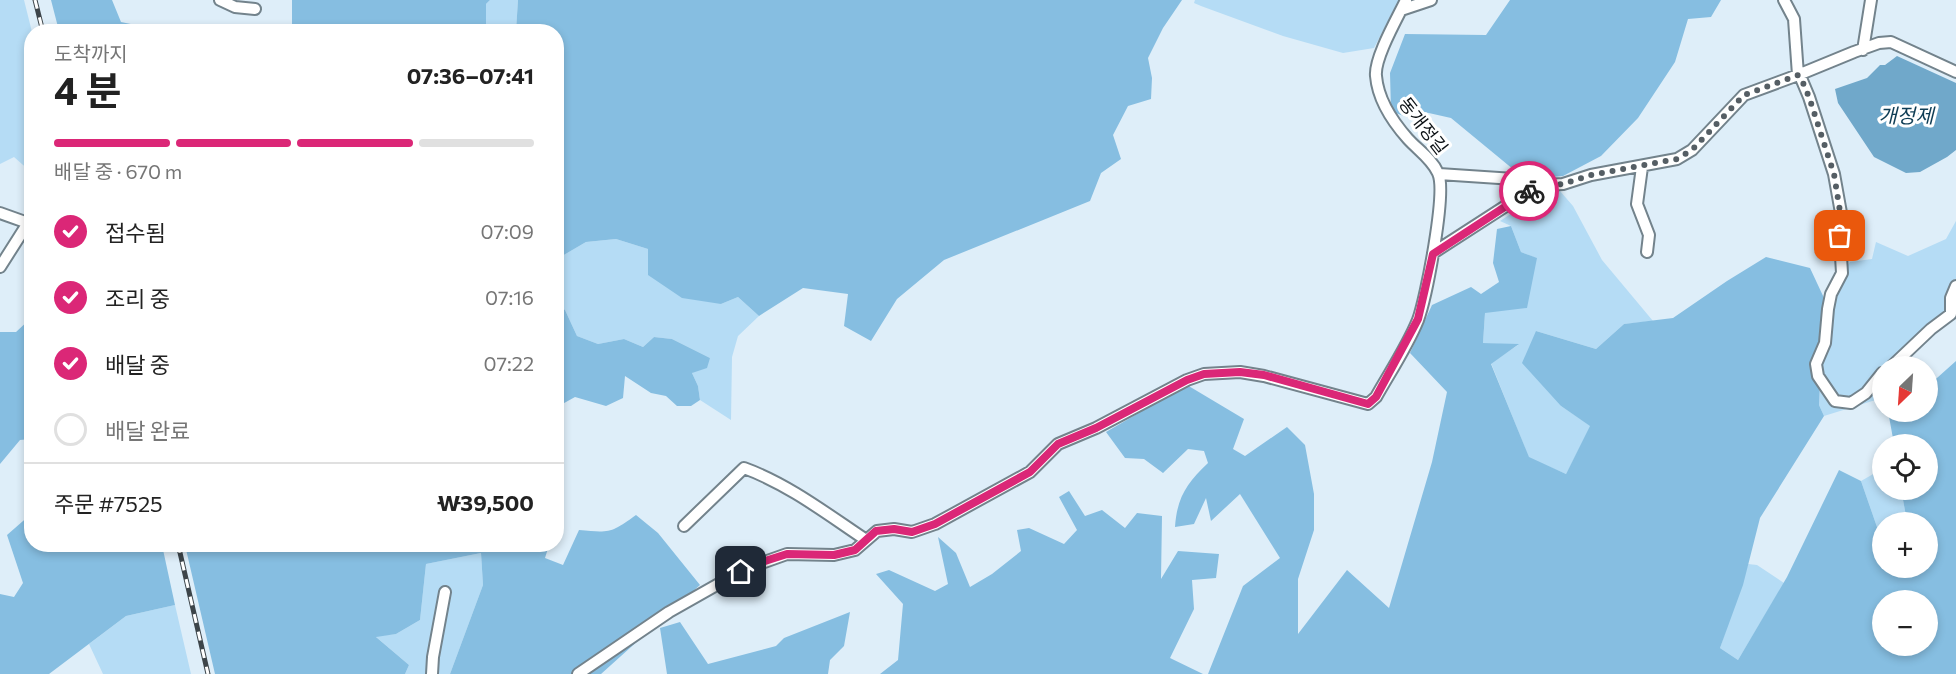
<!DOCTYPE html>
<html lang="ko">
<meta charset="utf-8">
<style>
:root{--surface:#fff;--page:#f2f2f2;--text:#222;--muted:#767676;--line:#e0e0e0;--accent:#db2777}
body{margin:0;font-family:Commissioner,"Noto Sans KR",sans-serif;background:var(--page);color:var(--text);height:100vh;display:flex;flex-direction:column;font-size:22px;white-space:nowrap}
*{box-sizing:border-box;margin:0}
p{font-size:20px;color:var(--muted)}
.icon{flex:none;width:33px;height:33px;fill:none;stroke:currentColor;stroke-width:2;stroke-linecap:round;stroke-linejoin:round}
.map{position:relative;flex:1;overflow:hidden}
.side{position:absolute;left:24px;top:24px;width:540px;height:528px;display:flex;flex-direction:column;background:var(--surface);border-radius:24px;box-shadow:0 3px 9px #0003}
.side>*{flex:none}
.needle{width:39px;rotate:205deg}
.fabs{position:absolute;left:1872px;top:356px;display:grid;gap:12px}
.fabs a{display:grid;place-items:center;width:66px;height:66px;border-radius:50%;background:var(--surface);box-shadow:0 3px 9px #0003;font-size:30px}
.pin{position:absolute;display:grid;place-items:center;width:51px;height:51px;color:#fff;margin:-26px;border-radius:12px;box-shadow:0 3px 9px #0006}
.courier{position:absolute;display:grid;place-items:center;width:60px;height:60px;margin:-30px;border:4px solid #db2777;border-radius:50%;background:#fff;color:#222;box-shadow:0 2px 8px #0007}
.summary em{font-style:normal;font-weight:700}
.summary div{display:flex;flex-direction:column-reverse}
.summary{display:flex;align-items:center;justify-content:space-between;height:102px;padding:0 30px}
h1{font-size:39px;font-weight:700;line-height:45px}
.bar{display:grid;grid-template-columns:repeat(4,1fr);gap:9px 6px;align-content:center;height:72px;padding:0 30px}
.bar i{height:8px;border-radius:4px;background:var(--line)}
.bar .selected{background:var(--accent)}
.bar p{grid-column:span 4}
.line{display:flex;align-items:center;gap:15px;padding:0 30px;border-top:2px solid var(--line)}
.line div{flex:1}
ol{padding:0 30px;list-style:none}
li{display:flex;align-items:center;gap:18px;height:66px}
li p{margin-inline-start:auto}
li .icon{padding:6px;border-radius:50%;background:var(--accent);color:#fff;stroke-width:4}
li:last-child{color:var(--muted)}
li i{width:33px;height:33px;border:3px solid var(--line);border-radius:50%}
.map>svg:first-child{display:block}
.green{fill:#b5dcf5}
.forest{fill:#86bee1;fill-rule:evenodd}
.water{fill:#70a8ca}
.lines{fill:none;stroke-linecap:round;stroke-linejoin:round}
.minor-casing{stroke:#73838c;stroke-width:14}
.minor{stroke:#fff;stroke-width:10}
.rail-casing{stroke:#3d454a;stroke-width:5}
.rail{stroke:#fff;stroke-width:3;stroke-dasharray:9;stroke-linecap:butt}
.done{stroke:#555e64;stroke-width:6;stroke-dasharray:0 10.8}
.route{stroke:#db2777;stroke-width:8}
.labels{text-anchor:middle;stroke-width:6;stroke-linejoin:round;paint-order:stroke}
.street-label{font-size:18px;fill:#0b1014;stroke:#fff}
.water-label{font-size:20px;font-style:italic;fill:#0f3d55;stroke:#fff}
</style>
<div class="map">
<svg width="1956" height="674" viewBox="0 0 1956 674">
<rect width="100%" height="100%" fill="#deeef9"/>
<path class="green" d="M0 0H24L32 32 31 172 14 157 0 164Z
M490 0H518L516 31H486V4Z
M1195 0H1399L1374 48 1343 53 1283 36 1201 6 1194 3Z
M1560 191 1573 206 1602 260 1653 321 1624 324 1596 349 1536 331 1561 406 1591 426 1566 474 1529 458 1491 363 1518 345 1483 343 1485 313 1536 258 1521 252 1511 226 1500 221 1543 193Z
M1956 221V302L1897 366H1882V382L1880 384 1882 398 1824 416 1819 405 1824 298 1850 262 1872 259 1876 242 1908 256 1946 239Z
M616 239 648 249 721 304 738 297 759 316 738 336 732 357 731 420 700 400 698 386 692 373 710 358 672 339 654 337 643 347 624 339 598 344 577 336 565 310 557 304V259L586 242Z
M1882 469V489H1901L1906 516 1890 522H1882V525L1877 527 1861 481Z
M481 553 483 585 450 674H405L409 665 375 636 396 634 420 620 426 564Z
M1748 564 1757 565 1784 583 1738 660 1720 648Z
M175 605 191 674H103L89 644 126 616Z"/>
<path class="forest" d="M51 0H112L121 22 165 31H59Z
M292 0H490L486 4V31L314 32 292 24Z
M518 0H1182L1163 28 1148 58 1152 78 1151 99 1128 106 1113 135 1121 159 1101 173 1090 201 944 260 897 299 871 341 844 326 848 294 803 288 759 316 738 297 721 304 682 298 648 275V249L616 239 586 242 557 259 556 32 516 31Z
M1510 0H1721L1711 17 1688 19 1675 62 1638 118 1601 156 1563 176 1525 179 1451 118 1411 109 1406 117 1391 111 1390 73 1405 34 1486 35Z
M1511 226 1521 252 1537 258 1527 308 1485 313 1483 343 1519 344 1491 364 1529 457 1566 474 1590 426 1561 406 1522 363 1536 331 1596 349 1624 324 1673 318 1727 281 1766 257 1810 268 1824 298 1819 405 1824 416 1760 518 1743 585 1720 648 1738 660 1787 577 1839 470 1861 481 1877 527 1882 525V567H1928V522H1890L1906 516 1901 489H1928V444H1894L1888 411H1928V386L1956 361V674H1208L1243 586 1280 558 1240 494 1211 521 1206 498 1194 524 1175 527C1177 497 1187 483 1208 463L1204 451 1188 449 1163 473 1144 459 1125 458 1106 432 1187 385 1244 419 1233 449 1245 456 1287 427 1305 445 1314 494V530L1298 579V634L1347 570 1389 608 1432 462 1447 392 1410 353 1432 305 1471 287 1481 294 1499 282 1493 263 1497 229ZM1882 600H1928V645H1882Z
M557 304 565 310 577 336 598 344 624 339 643 347 654 337 672 339 710 358 707 368 692 373 698 386 700 400 691 406H677L666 396 651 393 625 376 623 398 606 406 575 397 557 407Z
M31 318V439L20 440 0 464V332H16Z
M1069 491 1085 516 1102 510 1125 528 1137 513 1162 516 1161 579 1178 551 1219 554 1216 578 1192 580 1194 609 1170 658 1203 674H880L898 660 903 604 876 574 889 570 935 591 948 584 938 537 956 553 970 587 992 574 1021 551 1017 530 1029 528 1064 544 1077 530 1059 497Z
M31 514 32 544 162 545 175 605 126 616 49 674H0V594L14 597 23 583 7 535Z
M636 515 658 533 700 585 601 674H450L483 585 481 553 426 564 420 620 396 634 376 637 409 665 405 674H215L185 545H549L545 558 563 565 579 530C610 533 611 533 636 515Z
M850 612 844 646 830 660 828 674H667L660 628 680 622 708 664 776 646 784 638Z"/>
<path class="water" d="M1897 56 1956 83V150L1947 157 1920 172 1906 173 1874 157 1838 103 1835 89 1867 78 1880 65H1885Z"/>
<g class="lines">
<defs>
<path id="minor" d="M220 0 235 7 255 9
M1401 10 1431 0
M1863 50 1871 0
M1642 167 1637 204 1649 235 1647 252
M1439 174 1514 179 1543 184
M0 213 28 223 0 267
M1433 253 1529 191 1545 185 1563 184 1591 175 1677 159 1692 150 1744 95 1798 75 1794 19 1784 0
M1892 366 1931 329 1951 314V298L1956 286
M1882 373 1866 393 1851 403 1835 401 1818 376 1816 364 1825 343 1828 309 1831 294 1842 273 1840 239 1843 224 1834 174 1809 97 1801 78 1798 75 1854 52 1879 43 1891 42 1956 72
M684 526 744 468C788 484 827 514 866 540
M432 674 433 657 445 592
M578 674 669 612 745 569 787 554 834 555 855 550 877 531 894 529 912 532 935 524 1030 472 1058 444 1096 428 1187 380 1204 374 1240 372 1264 376 1368 404 1376 397C1390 372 1407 347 1418 320 1426 298 1447 192 1438 173 1432 159 1418 150 1408 139 1392 121 1378 100 1376 76 1374 58 1398 17 1406 0"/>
</defs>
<use href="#minor" class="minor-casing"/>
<use href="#minor" class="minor"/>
<defs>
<path id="rail" d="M35 0 43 32
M178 544 208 674"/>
</defs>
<use href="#rail" class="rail-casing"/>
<use href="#rail" class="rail"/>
</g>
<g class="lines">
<path class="done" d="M1529 191 1545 185 1563 184 1591 175 1677 159 1692 150 1744 95 1798 75 1801 78 1809 97 1834 174 1842 224 1840 236"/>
<path class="route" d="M741 572 765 561 787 554 834 555 855 550 876 531 894 529 912 532 935 524 1030 472 1058 444 1096 428 1187 380 1204 374 1240 372 1264 375 1368 404 1376 397 1418 319 1433 254 1529 191"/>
</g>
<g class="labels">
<g class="street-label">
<text transform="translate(1423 126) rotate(52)" y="6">동개정길</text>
</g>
<g class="water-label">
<text x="1906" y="123">개정제</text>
</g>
</g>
</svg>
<div class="fabs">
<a><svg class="needle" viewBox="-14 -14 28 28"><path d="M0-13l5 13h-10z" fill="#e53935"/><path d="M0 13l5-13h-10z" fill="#767676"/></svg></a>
<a><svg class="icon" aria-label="locate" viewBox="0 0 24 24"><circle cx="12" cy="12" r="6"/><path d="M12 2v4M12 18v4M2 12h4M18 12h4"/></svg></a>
<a>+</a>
<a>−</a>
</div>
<div class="pin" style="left:1840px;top:236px;background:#ea580c"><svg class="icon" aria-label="bag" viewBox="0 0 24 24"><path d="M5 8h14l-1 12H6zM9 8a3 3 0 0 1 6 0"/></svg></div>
<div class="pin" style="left:741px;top:572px;background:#1f2937"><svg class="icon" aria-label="home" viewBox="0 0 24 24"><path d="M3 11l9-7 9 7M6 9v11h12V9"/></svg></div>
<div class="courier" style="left:1529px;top:191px"><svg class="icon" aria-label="bike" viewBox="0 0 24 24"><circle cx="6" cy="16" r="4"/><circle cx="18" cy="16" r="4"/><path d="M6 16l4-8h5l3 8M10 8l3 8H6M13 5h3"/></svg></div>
<section class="side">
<div class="summary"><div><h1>4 분</h1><p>도착까지</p></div><em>07:36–07:41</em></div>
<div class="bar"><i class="selected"></i><i class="selected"></i><i class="selected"></i><i></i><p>배달 중 · 670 m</p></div>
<ol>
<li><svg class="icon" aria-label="check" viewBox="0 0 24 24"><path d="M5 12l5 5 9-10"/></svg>접수됨<p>07:09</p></li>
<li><svg class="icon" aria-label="check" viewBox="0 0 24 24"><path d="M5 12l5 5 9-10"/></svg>조리 중<p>07:16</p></li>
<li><svg class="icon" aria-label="check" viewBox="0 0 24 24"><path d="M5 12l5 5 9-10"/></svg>배달 중<p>07:22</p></li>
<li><i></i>배달 완료</li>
</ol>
<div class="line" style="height:78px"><div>주문 #7525</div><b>₩39,500</b></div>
</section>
</div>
